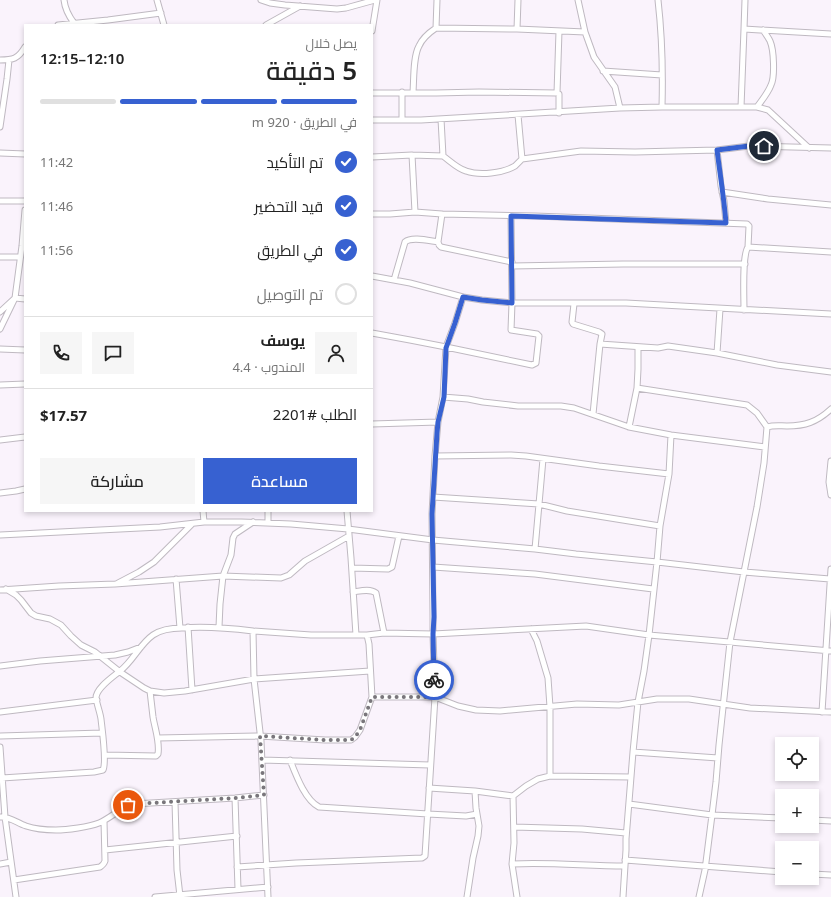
<!DOCTYPE html>
<html lang="ar">
<meta charset="utf-8">
<style>
:root{--surface:#fff;--page:#f6f6f6;--text:#222;--muted:#767676;--line:#e0e0e0;--accent:#3761d1}
body{margin:0;font-family:"Noto Sans",Cairo,sans-serif;background:var(--page);color:var(--text);direction:rtl;height:100vh;display:flex;flex-direction:column;font-size:15px;white-space:nowrap}
*{box-sizing:border-box;margin:0}
p{font-size:13px;color:var(--muted)}
.icon{flex:none;width:22px;height:22px;fill:none;stroke:currentColor;stroke-width:2;stroke-linecap:round;stroke-linejoin:round}
.map{position:relative;flex:1;overflow:hidden;direction:ltr}
.details{position:absolute;left:24px;top:24px;width:349px;height:488px;display:flex;flex-direction:column;background:var(--surface);border-radius:0px;box-shadow:0 2px 6px #0003;direction:rtl}
.details>*{flex:none}
.controls{position:absolute;left:775px;top:737px;display:grid;gap:8px}
.controls a{display:grid;place-items:center;width:44px;height:44px;border-radius:0px;background:var(--surface);box-shadow:0 2px 6px #0003;font-size:20px}
.pin{position:absolute;display:grid;place-items:center;width:34px;height:34px;color:#fff;margin:-17px;border:2px solid #fff;border-radius:50%;box-shadow:0 1px 4px #0007}
.courier{position:absolute;display:grid;place-items:center;width:40px;height:40px;margin:-20px;border:3px solid #3761d1;border-radius:50%;background:#fff;color:#222;box-shadow:0 1px 5px #0007}
.headline em{font-style:normal;font-weight:600}
.headline div{display:flex;flex-direction:column-reverse}
.headline{display:flex;align-items:center;justify-content:space-between;height:68px;padding:0 16px}
h1{font-size:26px;font-weight:600;line-height:30px}
.bar{display:grid;grid-template-columns:repeat(4,1fr);gap:6px 4px;align-content:center;height:48px;padding:0 16px}
.bar i{height:5px;border-radius:3px;background:var(--line)}
.bar .current{background:var(--accent)}
.bar p{grid-column:span 4}
.line{display:flex;align-items:center;gap:10px;padding:0 16px;border-top:1px solid var(--line)}
.line div{flex:1}
.round{display:grid;place-items:center;flex:none;width:42px;height:42px;border-radius:0px;background:var(--page)}
ol{padding:0 16px;list-style:none}
li{display:flex;align-items:center;gap:12px;height:44px}
li p{margin-inline-start:auto}
li .icon{padding:4px;border-radius:50%;background:var(--accent);color:#fff;stroke-width:4}
li:last-child{color:var(--muted)}
li i{width:22px;height:22px;border:2px solid var(--line);border-radius:50%}
.cta{display:flex;gap:8px;margin-top:auto;padding:8px 16px}
.cta a{flex:1;height:46px;border-radius:0px;background:var(--accent);color:#fff;font-size:16px;font-weight:600;line-height:46px;text-align:center}
.cta a+a{background:var(--page);color:var(--text)}
.map>svg:first-child{display:block}
.lines{fill:none;stroke-linecap:round;stroke-linejoin:round}
.street-casing{stroke:#bfb9c1;stroke-width:7}
.street{stroke:#fff;stroke-width:5}
.done{stroke:#79767b;stroke-width:4;stroke-dasharray:0 7.2}
.route{stroke:#3761d1;stroke-width:5}
</style>
<div class="map">
<svg width="831" height="897" viewBox="0 0 831 897">
<rect width="100%" height="100%" fill="#faf3fc"/>
<g class="lines">
<defs>
<path id="street" d="M64 0C65 9 68 15 74 23V24
M157 0 164 25
M261 0 270 3 285 5 337 9 346 8 375 0
M578 0 585 32 594 57 615 87 620 108
M658 0C662 35 663 71 662 107
M58 25 108 20 161 13
M266 25 300 6
M436 28 517 29 518 0
M517 29 585 32
M744 29 831 34
M372 31 377 0
M0 60C13 60 18 59 25 47
M603 71 662 75
M402 92V120
M413 92C414 79 413 57 419 46 422 39 430 32 436 28L437 0
M372 93H436L479 92 557 93
M741 107 744 29 745 0
M757 107C762 100 768 93 771 85 775 77 774 50 770 41 768 37 765 33 763 30
M559 113V94L557 93 559 31
M518 115 522 159 581 151 635 152 717 150 749 146 831 148
M372 120H421L472 117 620 108 662 107H757L768 110 809 148
M0 127 7 79 9 60
M717 150 721 186 724 201 726 223
M0 153 25 154
M412 155 443 156 441 119
M443 156C450 161 458 169 466 171 480 176 503 173 515 166 517 164 520 161 522 159
M372 157 412 155 415 212
M722 192 768 199 831 205
M0 201H25
M372 214H390L415 212 442 214 438 242 439 245 441 247 512 262
M442 214 535 216 747 224 749 226 748 247C742 255 744 297 744 310
M511 216 512 303H626L831 314
M748 247 831 252
M0 257H20
M512 266 623 264H745
M372 276 410 283 463 297
M394 280 405 242C412 236 430 241 438 242
M463 297 482 300 512 303 511 330 537 334 539 336 536 363 532 365 446 347 455 323Z
M574 304 572 322 573 324 599 332 602 334 600 344 593 414
M0 312 15 298 25 299
M0 329 15 298 22 246 25 210
M600 344 658 348 668 346 717 353 777 365 831 372
M0 349 25 350
M717 353 720 309
M0 385 25 384
M637 388 747 405 757 413 767 427
M443 397 468 399 483 402 518 406H561L574 408 629 427 671 435 765 447
M372 424 438 422
M629 427 637 388 638 369V347
M0 440 25 437
M435 456 511 455 526 456 599 466 669 474
M831 461 829 482 831 495
M0 493 16 491 25 489
M433 497 539 504 567 511 660 526
M203 511 204 522
M268 511V523
M347 511 351 558 356 635
M0 535 160 527 204 522H241L291 524 348 529 433 540 535 549 576 554 657 562 744 572 830 579
M535 549 543 459
M433 567 535 574 653 589
M352 568 388 569 392 567 399 536
M176 579 180 628
M118 583 139 572 154 562 192 524
M6 589 16 595 21 600 31 613 36 616 50 619 61 625 71 636 81 645 95 652 120 672 144 688 150 691 164 693 185 691 254 679 370 671
M0 590 59 586 115 584 223 576 281 578 289 575 305 561 349 536
M353 592C360 591 370 588 376 593L384 633
M188 627 192 690
M219 627 220 604 223 576 231 555 233 538 235 534 253 522
M531 629 537 641 548 678 550 707V776
M367 635 369 644 372 697H435L458 706 476 710 500 711 577 704 619 705 657 699H689L750 708 831 712
M0 666 40 661 115 655 128 652 141 647
M0 712 97 700
M822 712 831 569
M0 736 102 733
M158 738 260 736 325 740H351L355 737 360 730 372 697
M0 747 5 817 16 897
M633 752 718 758
M105 755 156 756 158 754C160 742 155 729 153 717 152 708 151 700 150 691
M262 760 430 765
M290 760C296 775 305 800 319 807L428 814 466 816 477 814
M2 778 94 772 103 770C107 762 102 729 101 719 100 712 97 705 96 698 96 688 113 677 120 671 133 661 140 644 153 635 162 629 172 628 182 628 207 626 228 628 253 631
M429 788 475 791 513 796 526 786 538 779 550 776 631 777
M513 796 514 843 512 864 517 897
M235 798 238 889
M175 802 177 870 180 896
M629 804 712 815 782 818
M0 817C9 816 17 823 26 826 35 829 46 830 56 830 67 830 89 827 99 823 111 818 121 807 134 804L235 798 264 795
M812 820 831 821
M514 827 582 829 626 833
M105 850 237 836
M625 860 782 872
M0 864 11 862
M512 864C550 862 587 866 625 866
M237 867 296 863 422 858 425 856 435 697 433 634V617L432 514 435 456 438 422 443 397 446 347 410 340 372 333
M812 874 831 875
M14 880 100 867C103 865 104 864 105 861L104 821
M155 897 268 887
M268 897 261 741 254 679 253 631 311 635H367L384 633 433 634 586 626 649 635 831 651
M467 897 473 858 478 836 479 826 476 808 475 791
M623 897 626 850V839L633 752 638 702 644 671 649 635 657 562 660 526 669 474 671 435
M699 897 705 870 712 815 716 782 719 745 730 642 757 507 764 463 767 427C774 425 780 426 787 426 805 426 817 422 831 409"/>
</defs>
<use href="#street" class="street-casing"/>
<use href="#street" class="street"/>
</g>
<g class="lines">
<path class="done" d="M128 805 134 804 235 798 264 795 260 736 325 740H351L355 737 360 730 372 697H435L434 680"/>
<path class="route" d="M434 680 433 634 434 617 432 514 437 433 438 422 444 397 446 348 455 323 463 297 482 300 512 303 511 216 726 223C724 198 720 174 717 150L749 146H764"/>
</g>
</svg>
<div class="controls">
<a><svg class="icon" aria-label="locate" viewBox="0 0 24 24"><circle cx="12" cy="12" r="6"/><path d="M12 2v4M12 18v4M2 12h4M18 12h4"/></svg></a>
<a>+</a>
<a>−</a>
</div>
<div class="pin" style="left:128px;top:805px;background:#ea580c"><svg class="icon" aria-label="bag" viewBox="0 0 24 24"><path d="M5 8h14l-1 12H6zM9 8a3 3 0 0 1 6 0"/></svg></div>
<div class="pin" style="left:764px;top:146px;background:#1f2937"><svg class="icon" aria-label="home" viewBox="0 0 24 24"><path d="M3 11l9-7 9 7M6 9v11h12V9"/></svg></div>
<div class="courier" style="left:434px;top:680px"><svg class="icon" aria-label="bike" viewBox="0 0 24 24"><circle cx="6" cy="16" r="4"/><circle cx="18" cy="16" r="4"/><path d="M6 16l4-8h5l3 8M10 8l3 8H6M13 5h3"/></svg></div>
<section class="details">
<div class="headline"><div><h1>5 دقيقة</h1><p>يصل خلال</p></div><em>12:10–12:15</em></div>
<div class="bar"><i class="current"></i><i class="current"></i><i class="current"></i><i></i><p>في الطريق · 920 m</p></div>
<ol>
<li><svg class="icon" aria-label="check" viewBox="0 0 24 24"><path d="M5 12l5 5 9-10"/></svg>تم التأكيد<p>11:42</p></li>
<li><svg class="icon" aria-label="check" viewBox="0 0 24 24"><path d="M5 12l5 5 9-10"/></svg>قيد التحضير<p>11:46</p></li>
<li><svg class="icon" aria-label="check" viewBox="0 0 24 24"><path d="M5 12l5 5 9-10"/></svg>في الطريق<p>11:56</p></li>
<li><i></i>تم التوصيل</li>
</ol>
<div class="line" style="height:72px"><a class="round"><svg class="icon" aria-label="person" viewBox="0 0 24 24"><circle cx="12" cy="8" r="4"/><path d="M4 21q1-7 8-7t8 7"/></svg></a><div><b>يوسف</b><p>المندوب · 4.4</p></div><a class="round"><svg class="icon" aria-label="chat" viewBox="0 0 24 24"><path d="M4 5h16v11H9l-5 4z"/></svg></a><a class="round"><svg class="icon" aria-label="phone" viewBox="0 0 24 24"><path d="M5 4h4l2 5-3 2q2 4 5 5l2-3 5 2v4C11 20 4 13 5 4z"/></svg></a></div>
<div class="line" style="height:52px"><div>الطلب #2201</div><b>$17.57</b></div>
<div class="cta"><a>مساعدة</a><a>مشاركة</a></div>
</section>
</div>
